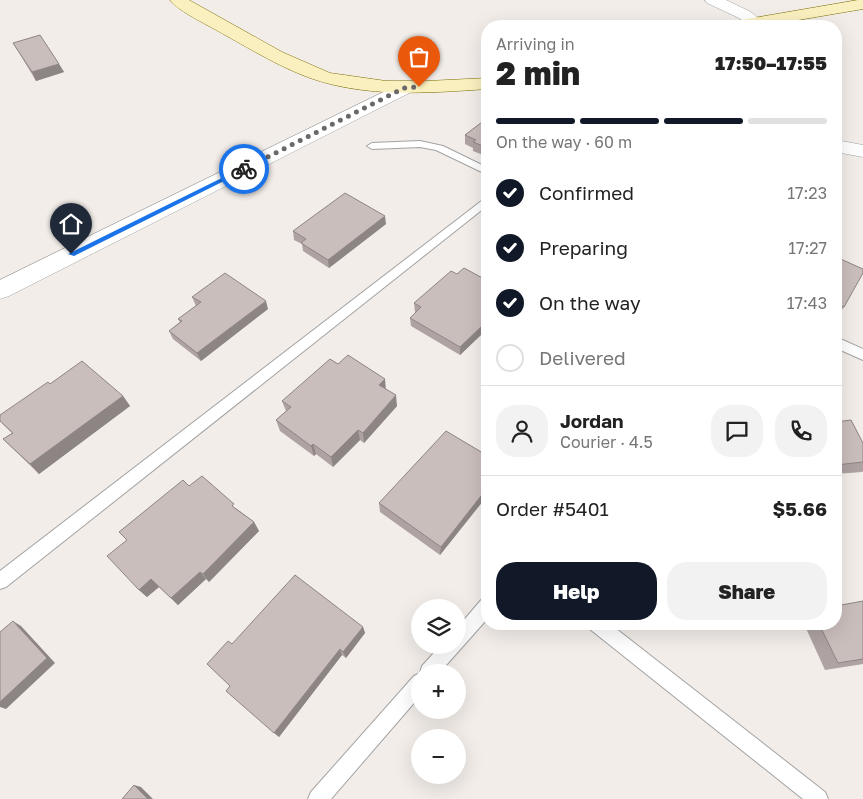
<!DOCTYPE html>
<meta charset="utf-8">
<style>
:root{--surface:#fff;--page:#f2f2f2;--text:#222;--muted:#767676;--line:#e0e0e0;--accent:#111827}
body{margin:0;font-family:"Golos Text",sans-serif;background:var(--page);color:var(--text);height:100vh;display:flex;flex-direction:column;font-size:19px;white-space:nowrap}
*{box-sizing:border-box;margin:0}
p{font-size:16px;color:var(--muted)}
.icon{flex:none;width:28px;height:28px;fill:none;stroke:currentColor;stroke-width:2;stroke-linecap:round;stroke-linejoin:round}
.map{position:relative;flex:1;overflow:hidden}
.sheet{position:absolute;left:481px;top:20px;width:361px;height:610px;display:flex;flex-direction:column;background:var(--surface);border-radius:20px;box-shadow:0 5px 20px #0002}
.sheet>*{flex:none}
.buttons{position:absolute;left:411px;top:599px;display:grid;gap:10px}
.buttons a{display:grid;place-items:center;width:55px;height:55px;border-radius:50%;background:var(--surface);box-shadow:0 5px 20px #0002;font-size:25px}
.pin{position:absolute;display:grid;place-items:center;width:42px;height:42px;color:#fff;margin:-51px -21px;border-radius:50% 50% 50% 0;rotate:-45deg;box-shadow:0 0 5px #0007}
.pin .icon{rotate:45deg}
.courier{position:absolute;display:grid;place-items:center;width:50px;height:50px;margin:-25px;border:4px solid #1a73e8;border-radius:50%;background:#fff;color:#222;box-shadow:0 1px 6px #0007}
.head em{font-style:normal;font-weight:800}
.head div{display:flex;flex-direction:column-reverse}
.head{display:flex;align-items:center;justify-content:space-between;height:85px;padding:0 15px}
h1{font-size:32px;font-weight:800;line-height:38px}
.bar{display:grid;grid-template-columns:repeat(4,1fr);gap:8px 5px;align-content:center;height:60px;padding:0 15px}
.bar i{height:6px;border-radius:4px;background:var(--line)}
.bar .selected{background:var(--accent)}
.bar p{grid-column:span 4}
.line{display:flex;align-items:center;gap:12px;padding:0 15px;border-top:1px solid var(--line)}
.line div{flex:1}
.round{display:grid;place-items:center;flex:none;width:52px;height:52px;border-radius:20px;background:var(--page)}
ol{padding:0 15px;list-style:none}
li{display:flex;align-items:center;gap:15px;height:55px}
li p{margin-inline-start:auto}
li .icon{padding:5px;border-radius:50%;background:var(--accent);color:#fff;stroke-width:4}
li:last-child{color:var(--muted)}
li i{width:28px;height:28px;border:2px solid var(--line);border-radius:50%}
.primary-button{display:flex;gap:10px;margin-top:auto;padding:10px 15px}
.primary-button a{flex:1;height:58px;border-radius:20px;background:var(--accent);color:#fff;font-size:20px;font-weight:800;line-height:58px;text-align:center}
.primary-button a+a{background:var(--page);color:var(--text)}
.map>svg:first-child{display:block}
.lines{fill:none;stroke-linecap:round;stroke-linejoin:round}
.lane-casing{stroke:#a3a3a3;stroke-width:2}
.street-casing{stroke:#a3a3a3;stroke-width:1}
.secondary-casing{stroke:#7d6f05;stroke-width:1}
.lane{fill:#fff;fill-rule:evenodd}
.street{fill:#fff;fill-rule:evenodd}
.secondary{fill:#faf0bf;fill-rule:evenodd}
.wall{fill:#aea3a2}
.shaded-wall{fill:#8d8584}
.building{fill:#cabebc;stroke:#8d8584}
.route{fill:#1a73e8}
.done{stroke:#6b6968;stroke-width:5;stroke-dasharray:0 9}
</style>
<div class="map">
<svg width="863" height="799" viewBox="0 0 863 799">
<rect width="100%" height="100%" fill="#f2ede9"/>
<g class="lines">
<defs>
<path id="lane" d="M420 141 443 146 488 168V175L436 150 420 147 372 149 367 146 372 143Z
M488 196V205L6 587 0 589V571Z
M836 337 863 349V360L836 348Z
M488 597V618L440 672H420V696L331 799H308L311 792 414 676 420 673 422 666 441 645H458V627L482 599Z
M589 624H610L825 792 828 799H803L591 630Z"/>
<path id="street" d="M705 0H726L751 12 763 23 761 26H749L739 18 707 3Z
M404 82 411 84 413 88 411 92 9 296 0 299V280Z
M836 140 863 145V157L836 152Z"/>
<path id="secondary" d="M170 0H189L282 52 330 73 386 81H427L488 78V89C428 93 367 98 310 78 280 67 252 50 225 35 212 27 177 11 170 0Z
M858 0H863V9L763 26H728L730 22 736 21Z"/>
</defs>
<use href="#lane" class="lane-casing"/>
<use href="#street" class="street-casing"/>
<use href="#secondary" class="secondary-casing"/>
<use href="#lane" class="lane"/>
<use href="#street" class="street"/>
<use href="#secondary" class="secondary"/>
</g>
<path class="wall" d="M13 43 59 64 64 72 36 81 18 51Z
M488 119V157L473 151V148L465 144V135Z
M386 224 329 268 303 251 302 244 294 240 293 231Z
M836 257 844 307 838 315 836 314Z
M464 268 488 331 485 334 483 333 460 355 411 326 410 318 416 312H415L414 303 457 274Z
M192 297 268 309 201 361 173 339 169 331 180 322 178 319 196 306Z
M50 384 123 396 130 406 39 474 3 439 12 433 0 421Z
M386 389 397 406 364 443 360 440 333 467 316 454 314 456 280 431 276 420 286 411 282 401Z
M836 422 863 443V471L862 472 836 474Z
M488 456V497L487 496 440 555 380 512 379 503Z
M189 486 237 509 254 522 259 531 209 582 206 579 178 605 159 587 147 597 139 590Z
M863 601V664L825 670 804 624H836Z
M363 627 365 633 346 658 342 655 279 737 232 644Z"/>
<path class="shaded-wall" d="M59 64 64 72 36 81 32 72Z
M385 216 386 224 329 268 328 260Z
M266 301 268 309 201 361 197 353Z
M488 324V331L485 334V326Z
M483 325V333L460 355V347Z
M385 379 386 390 379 385Z
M396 395 397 406 364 443 363 433Z
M123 396 130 406 39 474 30 464Z
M358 430 360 440 333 467 331 457Z
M313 444 316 454 314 456 311 446Z
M488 487 487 496 440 555 441 547Z
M254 522 259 531 209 582 203 574Z
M200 572 206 579 178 605 171 598Z
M151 579 159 587 147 597 139 590Z
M13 621 21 626 55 663 6 709 0 707V702Z
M363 627 365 633 346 658 343 652Z
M340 649 342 655 279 737 274 733Z
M134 785 141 787 153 799H148Z"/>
<path class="building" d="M40 35 59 64 32 72 13 43Z
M486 119H488V148L473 142 476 140 465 135Z
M345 193 385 216 328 260 301 243 306 239 293 231Z
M836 257 863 269V273L844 307 836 303Z
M464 268 488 281V324L485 326 483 325 460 347 410 318 421 307 414 303 451 271 457 274Z
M225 273 266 301 197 353 169 331 182 321 178 319 201 302 192 297Z
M348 355 385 379 379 385 396 395 363 433 358 430 331 457 313 444 311 446 276 420 291 407 282 401 330 359 338 364Z
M82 361 123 396 30 464 3 439 13 433 0 421V415L48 382 50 384Z
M851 420 863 443V462L836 465V422Z
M446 431 488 456V487L441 547 379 503Z
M202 476 234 504 232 506 254 522 203 574 200 572 171 598 151 579 139 590 107 556 127 540 119 532 183 480 189 486Z
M295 575 363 627 343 652 340 649 274 733 226 691 230 686 207 664 228 641 232 644Z
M863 601V659L838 663 819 624H836V606Z
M13 621 47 658 0 702V632Z
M134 785 148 799H122Z"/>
<path class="route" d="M244 167 247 169 246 170 74 256 68 254Z"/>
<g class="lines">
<path class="done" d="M244 169 404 88 419 87"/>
</g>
</svg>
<div class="buttons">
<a><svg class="icon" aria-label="layers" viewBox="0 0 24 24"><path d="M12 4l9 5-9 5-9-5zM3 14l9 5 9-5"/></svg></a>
<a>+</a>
<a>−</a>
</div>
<div class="pin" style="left:419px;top:87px;background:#ea580c"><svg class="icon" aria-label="bag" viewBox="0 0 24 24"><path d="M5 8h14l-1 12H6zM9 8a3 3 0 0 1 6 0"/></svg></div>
<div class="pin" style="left:71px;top:254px;background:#1f2937"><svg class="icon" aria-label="home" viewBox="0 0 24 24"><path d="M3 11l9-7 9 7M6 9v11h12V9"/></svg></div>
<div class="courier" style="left:244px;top:169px"><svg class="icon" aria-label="bike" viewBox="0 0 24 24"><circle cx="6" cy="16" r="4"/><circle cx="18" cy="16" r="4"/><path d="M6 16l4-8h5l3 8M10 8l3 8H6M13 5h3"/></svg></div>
<section class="sheet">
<div class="head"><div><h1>2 min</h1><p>Arriving in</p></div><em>17:50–17:55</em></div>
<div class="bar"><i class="selected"></i><i class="selected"></i><i class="selected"></i><i></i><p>On the way · 60 m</p></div>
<ol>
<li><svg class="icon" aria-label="check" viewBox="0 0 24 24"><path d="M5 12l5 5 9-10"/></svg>Confirmed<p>17:23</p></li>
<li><svg class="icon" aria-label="check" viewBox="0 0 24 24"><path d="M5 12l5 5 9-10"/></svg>Preparing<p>17:27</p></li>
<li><svg class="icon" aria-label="check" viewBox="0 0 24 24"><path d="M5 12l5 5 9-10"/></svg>On the way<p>17:43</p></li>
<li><i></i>Delivered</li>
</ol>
<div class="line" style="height:90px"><a class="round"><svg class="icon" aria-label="person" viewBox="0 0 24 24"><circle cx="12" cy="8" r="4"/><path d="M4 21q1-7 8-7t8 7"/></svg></a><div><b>Jordan</b><p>Courier · 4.5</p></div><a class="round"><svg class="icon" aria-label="chat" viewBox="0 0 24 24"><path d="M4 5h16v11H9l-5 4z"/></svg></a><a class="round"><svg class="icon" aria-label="phone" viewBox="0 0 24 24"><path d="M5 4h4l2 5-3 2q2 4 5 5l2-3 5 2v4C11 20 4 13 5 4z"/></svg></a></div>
<div class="line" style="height:65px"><div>Order #5401</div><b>$5.66</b></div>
<div class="primary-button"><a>Help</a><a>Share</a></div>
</section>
</div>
